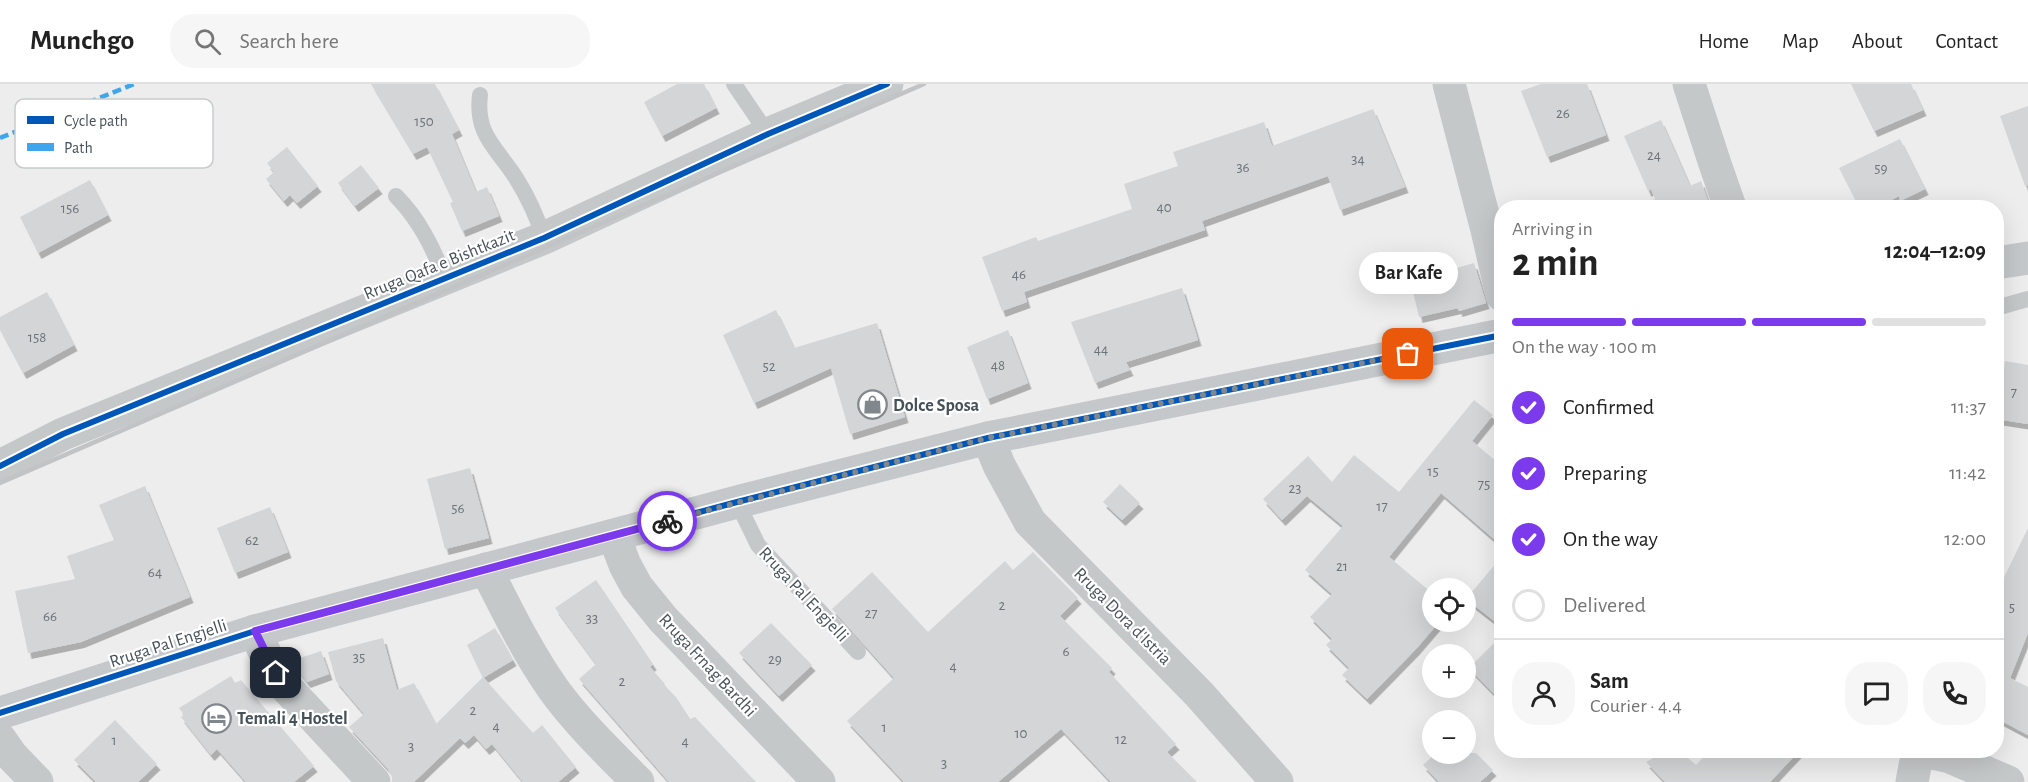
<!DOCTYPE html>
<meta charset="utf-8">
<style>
:root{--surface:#fff;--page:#f6f6f6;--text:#222;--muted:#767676;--line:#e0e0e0;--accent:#7c3aed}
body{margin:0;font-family:"Alegreya Sans",sans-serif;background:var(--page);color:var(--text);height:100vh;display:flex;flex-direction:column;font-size:22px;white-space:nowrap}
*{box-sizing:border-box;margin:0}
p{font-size:20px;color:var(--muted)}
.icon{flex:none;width:33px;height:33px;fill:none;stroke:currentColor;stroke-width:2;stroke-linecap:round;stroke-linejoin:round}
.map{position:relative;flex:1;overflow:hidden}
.details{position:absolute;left:1494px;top:116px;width:510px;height:558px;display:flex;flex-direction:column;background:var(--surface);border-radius:24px;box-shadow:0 6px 24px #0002}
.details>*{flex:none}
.buttons{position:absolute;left:1422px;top:494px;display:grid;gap:12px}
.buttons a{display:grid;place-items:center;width:54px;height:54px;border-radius:50%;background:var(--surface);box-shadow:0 6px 24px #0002;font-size:30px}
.pin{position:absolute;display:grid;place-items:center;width:51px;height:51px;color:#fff;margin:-26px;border-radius:12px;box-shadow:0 3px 9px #0006}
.courier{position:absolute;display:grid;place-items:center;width:60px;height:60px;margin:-30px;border:4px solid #7c3aed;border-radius:50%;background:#fff;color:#222;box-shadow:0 2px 8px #0007}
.bubble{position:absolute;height:42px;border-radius:21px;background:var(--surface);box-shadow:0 6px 24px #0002;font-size:20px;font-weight:700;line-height:42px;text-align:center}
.head em{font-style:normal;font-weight:700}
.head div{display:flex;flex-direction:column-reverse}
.head{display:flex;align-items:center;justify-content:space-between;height:102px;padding:0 18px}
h1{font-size:39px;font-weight:700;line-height:45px}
.bar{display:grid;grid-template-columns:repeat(4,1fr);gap:9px 6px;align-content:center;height:72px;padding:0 18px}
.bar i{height:8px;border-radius:4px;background:var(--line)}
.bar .current{background:var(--accent)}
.bar p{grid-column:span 4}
.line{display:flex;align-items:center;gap:15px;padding:0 18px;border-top:2px solid var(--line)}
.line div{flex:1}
.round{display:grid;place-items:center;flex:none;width:63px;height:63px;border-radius:24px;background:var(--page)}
ol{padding:0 18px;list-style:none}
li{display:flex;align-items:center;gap:18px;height:66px}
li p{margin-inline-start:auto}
li .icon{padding:6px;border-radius:50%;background:var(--accent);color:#fff;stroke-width:4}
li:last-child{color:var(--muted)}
li i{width:33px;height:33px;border:3px solid var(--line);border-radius:50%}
header{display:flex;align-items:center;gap:36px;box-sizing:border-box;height:84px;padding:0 30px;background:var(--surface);border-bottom:2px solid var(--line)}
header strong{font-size:28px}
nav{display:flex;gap:33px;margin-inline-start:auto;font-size:21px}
.search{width:420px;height:54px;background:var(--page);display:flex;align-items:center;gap:15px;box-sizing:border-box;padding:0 21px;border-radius:24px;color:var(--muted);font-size:22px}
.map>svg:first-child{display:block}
.building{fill:#d4d5d6;filter:url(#shadow)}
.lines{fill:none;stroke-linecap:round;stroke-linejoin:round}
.lane{stroke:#c5c8c9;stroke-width:16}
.street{stroke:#c5c8c9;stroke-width:33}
.secondary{stroke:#c5c8cb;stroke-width:33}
.rail{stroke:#c1c3c4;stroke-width:4.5}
.quiet{stroke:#3fa5ed;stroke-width:4.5;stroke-dasharray:9 4.5;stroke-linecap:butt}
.cycleway-casing{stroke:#fff;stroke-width:10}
.cycleway{stroke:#0057b8;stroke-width:6}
.done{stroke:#81888d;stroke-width:6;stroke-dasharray:0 10.8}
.route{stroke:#7c3aed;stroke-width:8}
.labels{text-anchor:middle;stroke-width:4.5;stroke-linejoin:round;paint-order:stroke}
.number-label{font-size:15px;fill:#6b747a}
.street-label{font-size:18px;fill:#465259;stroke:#fff}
.poi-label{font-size:18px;font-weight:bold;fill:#465259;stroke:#fff;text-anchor:start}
.key{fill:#fff;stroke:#c8cbcd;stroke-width:1.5}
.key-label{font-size:16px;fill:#465259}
</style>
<header>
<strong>Munchgo</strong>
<div class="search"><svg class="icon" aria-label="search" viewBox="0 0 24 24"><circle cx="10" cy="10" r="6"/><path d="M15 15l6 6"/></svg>Search here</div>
<nav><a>Home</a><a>Map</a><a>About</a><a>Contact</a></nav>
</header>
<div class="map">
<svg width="2028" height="698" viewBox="0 0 2028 698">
<defs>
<filter id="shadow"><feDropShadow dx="3.5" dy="6" stdDeviation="0" flood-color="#0004"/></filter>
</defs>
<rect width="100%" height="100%" fill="#eeeded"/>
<path class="building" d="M371 0H435L459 46 452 50 476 108 487 103 499 132 462 147 450 119 453 118 427 63 413 70Z
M677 0H704L716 24 662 52 644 18Z
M1541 0H1587L1606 51 1547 73 1521 7Z
M1851 0H1911L1923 26 1874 47Z
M2028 22V101L2025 102 2000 32Z
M1373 25 1405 103 1340 126 1328 92 1202 137 1205 146 1024 208 1027 218 1002 227 982 173 1036 153 1038 157 1132 125 1124 100 1178 82 1173 68 1264 38 1272 62Z
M1661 36 1690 102 1701 97 1710 123H1641L1640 121 1655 115 1651 105 1648 107 1624 52Z
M1900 55 1925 105 1900 117 1899 112 1878 123H1859L1839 84Z
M287 63 318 102 297 119 290 111 284 117 266 95 274 88 267 79Z
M361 81 379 104 355 122 338 99Z
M90 96 108 131 38 169 20 133Z
M1474 179 1486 219 1459 227 1458 224 1419 233 1410 195 1439 189Z
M1182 204 1198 256 1126 278 1130 286 1095 299 1071 238Z
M47 208 74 261 23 289 0 246V233Z
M776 226 794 264 877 239 905 333 850 350 831 284 754 319 723 251Z
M1008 246 1028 299 987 315 967 263Z
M2005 277 2028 281V340L1996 335Z
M1474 316 1493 331 1472 357 1502 382V462L1441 409 1389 473 1432 509V537H1440L1416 565 1367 615 1342 591 1349 584 1326 561 1332 555 1310 533 1332 510 1305 486 1343 442 1307 412 1282 436 1263 415 1308 372 1332 398 1354 371 1399 408Z
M470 384 489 454 445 465 427 395Z
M1120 400 1140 419 1122 436 1103 418Z
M145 402 190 513 81 558 28 569 15 507 75 495 67 472 114 456 99 421Z
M270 423 288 468 235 489 217 444Z
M2028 444V549L2010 594 2028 603V651L1996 634V510Z
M1033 468 1078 514 1060 532 1112 584 1109 588 1176 660 1167 668 1197 698H1111L1061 645 998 698H904L847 637 894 594 832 525 872 488 928 548 1005 477 1013 486Z
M1502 472V543L1466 515Z
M596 496 653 580 650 583 665 600 664 601 676 613 690 635 695 633 756 698H669L579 595 596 580 555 524Z
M771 539 812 581 779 612 739 569Z
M495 544 513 576 483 594 467 561Z
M1502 551V618L1469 584Z
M383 554 397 606 414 599 436 640 483 593 533 649 542 641 576 683 558 698H523L492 660 486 665 474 651 465 659 460 654 414 698H392V693L388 685 349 643 364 630 336 597 328 568Z
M321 567 329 590 307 598 291 577Z
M231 592 235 599 241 596 314 682 294 698H246L217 665 211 671 181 633 184 631 179 624Z
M115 636 157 680 138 698H96L74 676Z
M1668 666H1679L1696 681 1710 666H1800L1770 698H1665L1646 678Z
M1436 669H1476L1493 686 1480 698H1439L1423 681Z"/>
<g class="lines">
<path class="lane" d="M734 0 768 50
M480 11C475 51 497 64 516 94 528 113 537 133 544 154
M396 112C419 135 433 164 445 194
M1996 224 2028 215
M737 418 758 461 858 568"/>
<path class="street" d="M1449 0 1487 146 1502 211
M1689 0 1715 80 1730 123
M988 354 999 381 1030 438 1199 610 1277 698
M0 382 63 350 544 154 768 50 887 0
M614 452 625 481 637 503 663 535 819 698
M486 485C507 526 527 568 554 606 578 639 609 669 638 698
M255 547 269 578 283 600 374 698
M0 655 12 672 37 698
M1918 666 1950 673 2008 698
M1912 698 1918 666"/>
<path class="secondary" d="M1996 179 2028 174
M0 629 255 547 737 418 988 354 1502 251"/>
<path class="rail" d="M0 399 924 0"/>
<path class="quiet" d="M0 54 134 0"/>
<defs>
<path id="cycleway" d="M0 382 63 350 544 154 768 50 887 0
M0 629 255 547 737 418 988 354 1502 251"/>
</defs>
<use href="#cycleway" class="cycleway-casing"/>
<use href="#cycleway" class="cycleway"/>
</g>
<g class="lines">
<path class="done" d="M667 437 988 354 1408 270"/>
<path class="route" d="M276 589 255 547 667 437"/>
</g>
<defs>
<symbol id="shop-ring" viewBox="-11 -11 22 22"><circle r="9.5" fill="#fff" stroke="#81888d" stroke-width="1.5"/><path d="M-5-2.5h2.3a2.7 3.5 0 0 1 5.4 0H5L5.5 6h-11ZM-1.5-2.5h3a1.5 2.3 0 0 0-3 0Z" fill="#81888d"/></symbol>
<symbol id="hotel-ring" viewBox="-11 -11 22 22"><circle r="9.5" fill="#fff" stroke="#81888d" stroke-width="1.5"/><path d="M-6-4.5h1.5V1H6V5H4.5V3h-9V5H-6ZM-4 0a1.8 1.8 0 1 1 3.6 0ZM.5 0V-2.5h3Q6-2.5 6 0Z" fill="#81888d"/></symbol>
</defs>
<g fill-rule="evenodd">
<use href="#shop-ring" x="856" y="304" width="33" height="33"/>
<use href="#hotel-ring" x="200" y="618" width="33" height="33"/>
</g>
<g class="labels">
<g class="number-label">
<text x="1563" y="34">26</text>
<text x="424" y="42">150</text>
<text x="1654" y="76">24</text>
<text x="1358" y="80">34</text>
<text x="1243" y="88">36</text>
<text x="1881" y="89">59</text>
<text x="1164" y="128">40</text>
<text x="70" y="129">156</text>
<text x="1019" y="195">46</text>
<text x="37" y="258">158</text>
<text x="1101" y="270">44</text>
<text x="998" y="286">48</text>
<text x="769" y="287">52</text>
<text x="2014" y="313">7</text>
<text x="1433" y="392">15</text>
<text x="1484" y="405">75</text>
<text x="1295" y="409">23</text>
<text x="1382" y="427">17</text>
<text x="458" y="429">56</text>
<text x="252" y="461">62</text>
<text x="1342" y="487">21</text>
<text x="155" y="493">64</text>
<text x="1002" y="526">2</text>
<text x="2012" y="528">5</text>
<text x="871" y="534">27</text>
<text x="50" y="537">66</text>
<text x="592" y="539">33</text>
<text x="1066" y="572">6</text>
<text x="359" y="578">35</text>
<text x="775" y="580">29</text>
<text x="953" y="587">4</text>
<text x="622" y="602">2</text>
<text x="473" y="631">2</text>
<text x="496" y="647">4</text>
<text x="884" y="648">1</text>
<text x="1021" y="654">10</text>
<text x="1121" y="660">12</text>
<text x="114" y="661">1</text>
<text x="685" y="662">4</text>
<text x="411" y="667">3</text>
<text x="944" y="684">3</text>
</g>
<g class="street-label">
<text transform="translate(439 180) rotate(-22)" y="6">Rruga Qafa e Bishtkazit</text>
<text transform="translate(804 510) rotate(47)" y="6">Rruga Pal Engjelli</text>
<text transform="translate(1123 532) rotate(45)" y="6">Rruga Dora d'Istria</text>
<text transform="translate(168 559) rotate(-18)" y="6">Rruga Pal Engjelli</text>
<text transform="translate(708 581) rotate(47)" y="6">Rruga Frnag Bardhi</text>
</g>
<g class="poi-label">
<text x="893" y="327">Dolce Sposa</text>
<text x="237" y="640">Temali 4 Hostel</text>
</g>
</g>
<rect x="15" y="15" width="198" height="69" rx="9" class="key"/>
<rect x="27" y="32" width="27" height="8" fill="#0057b8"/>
<rect x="27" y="59" width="27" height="8" fill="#3fa5ed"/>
<g class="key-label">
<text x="64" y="42">Cycle path</text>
<text x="64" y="69">Path</text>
</g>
</svg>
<div class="buttons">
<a><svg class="icon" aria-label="locate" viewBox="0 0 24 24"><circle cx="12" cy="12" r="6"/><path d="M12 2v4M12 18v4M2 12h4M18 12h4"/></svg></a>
<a>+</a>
<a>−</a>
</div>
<div class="pin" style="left:1408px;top:270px;background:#ea580c"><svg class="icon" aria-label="bag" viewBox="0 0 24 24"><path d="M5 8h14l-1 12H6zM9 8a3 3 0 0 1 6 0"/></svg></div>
<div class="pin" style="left:276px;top:589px;background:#1f2937"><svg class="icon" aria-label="home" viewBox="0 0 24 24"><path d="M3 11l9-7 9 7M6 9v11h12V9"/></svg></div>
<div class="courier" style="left:667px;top:437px"><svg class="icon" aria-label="bike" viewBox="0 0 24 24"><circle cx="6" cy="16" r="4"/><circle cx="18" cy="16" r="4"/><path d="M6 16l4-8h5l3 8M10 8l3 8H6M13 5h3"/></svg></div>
<div class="bubble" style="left:1359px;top:168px;width:99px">Bar Kafe</div>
<section class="details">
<div class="head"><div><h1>2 min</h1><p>Arriving in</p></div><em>12:04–12:09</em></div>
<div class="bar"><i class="current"></i><i class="current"></i><i class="current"></i><i></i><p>On the way · 100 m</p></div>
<ol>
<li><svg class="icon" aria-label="check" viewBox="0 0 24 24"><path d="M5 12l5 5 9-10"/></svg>Confirmed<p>11:37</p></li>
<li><svg class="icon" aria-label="check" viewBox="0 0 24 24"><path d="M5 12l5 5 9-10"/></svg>Preparing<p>11:42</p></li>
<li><svg class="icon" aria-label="check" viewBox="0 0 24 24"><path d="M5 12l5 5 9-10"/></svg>On the way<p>12:00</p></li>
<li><i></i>Delivered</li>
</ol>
<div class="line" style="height:108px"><a class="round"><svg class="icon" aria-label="person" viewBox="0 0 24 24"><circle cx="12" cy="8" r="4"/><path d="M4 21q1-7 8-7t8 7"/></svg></a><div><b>Sam</b><p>Courier · 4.4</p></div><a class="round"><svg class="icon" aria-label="chat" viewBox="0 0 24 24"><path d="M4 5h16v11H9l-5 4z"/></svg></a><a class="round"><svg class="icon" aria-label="phone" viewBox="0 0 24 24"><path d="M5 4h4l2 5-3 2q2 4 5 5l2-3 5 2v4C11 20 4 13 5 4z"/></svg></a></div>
</section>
</div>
